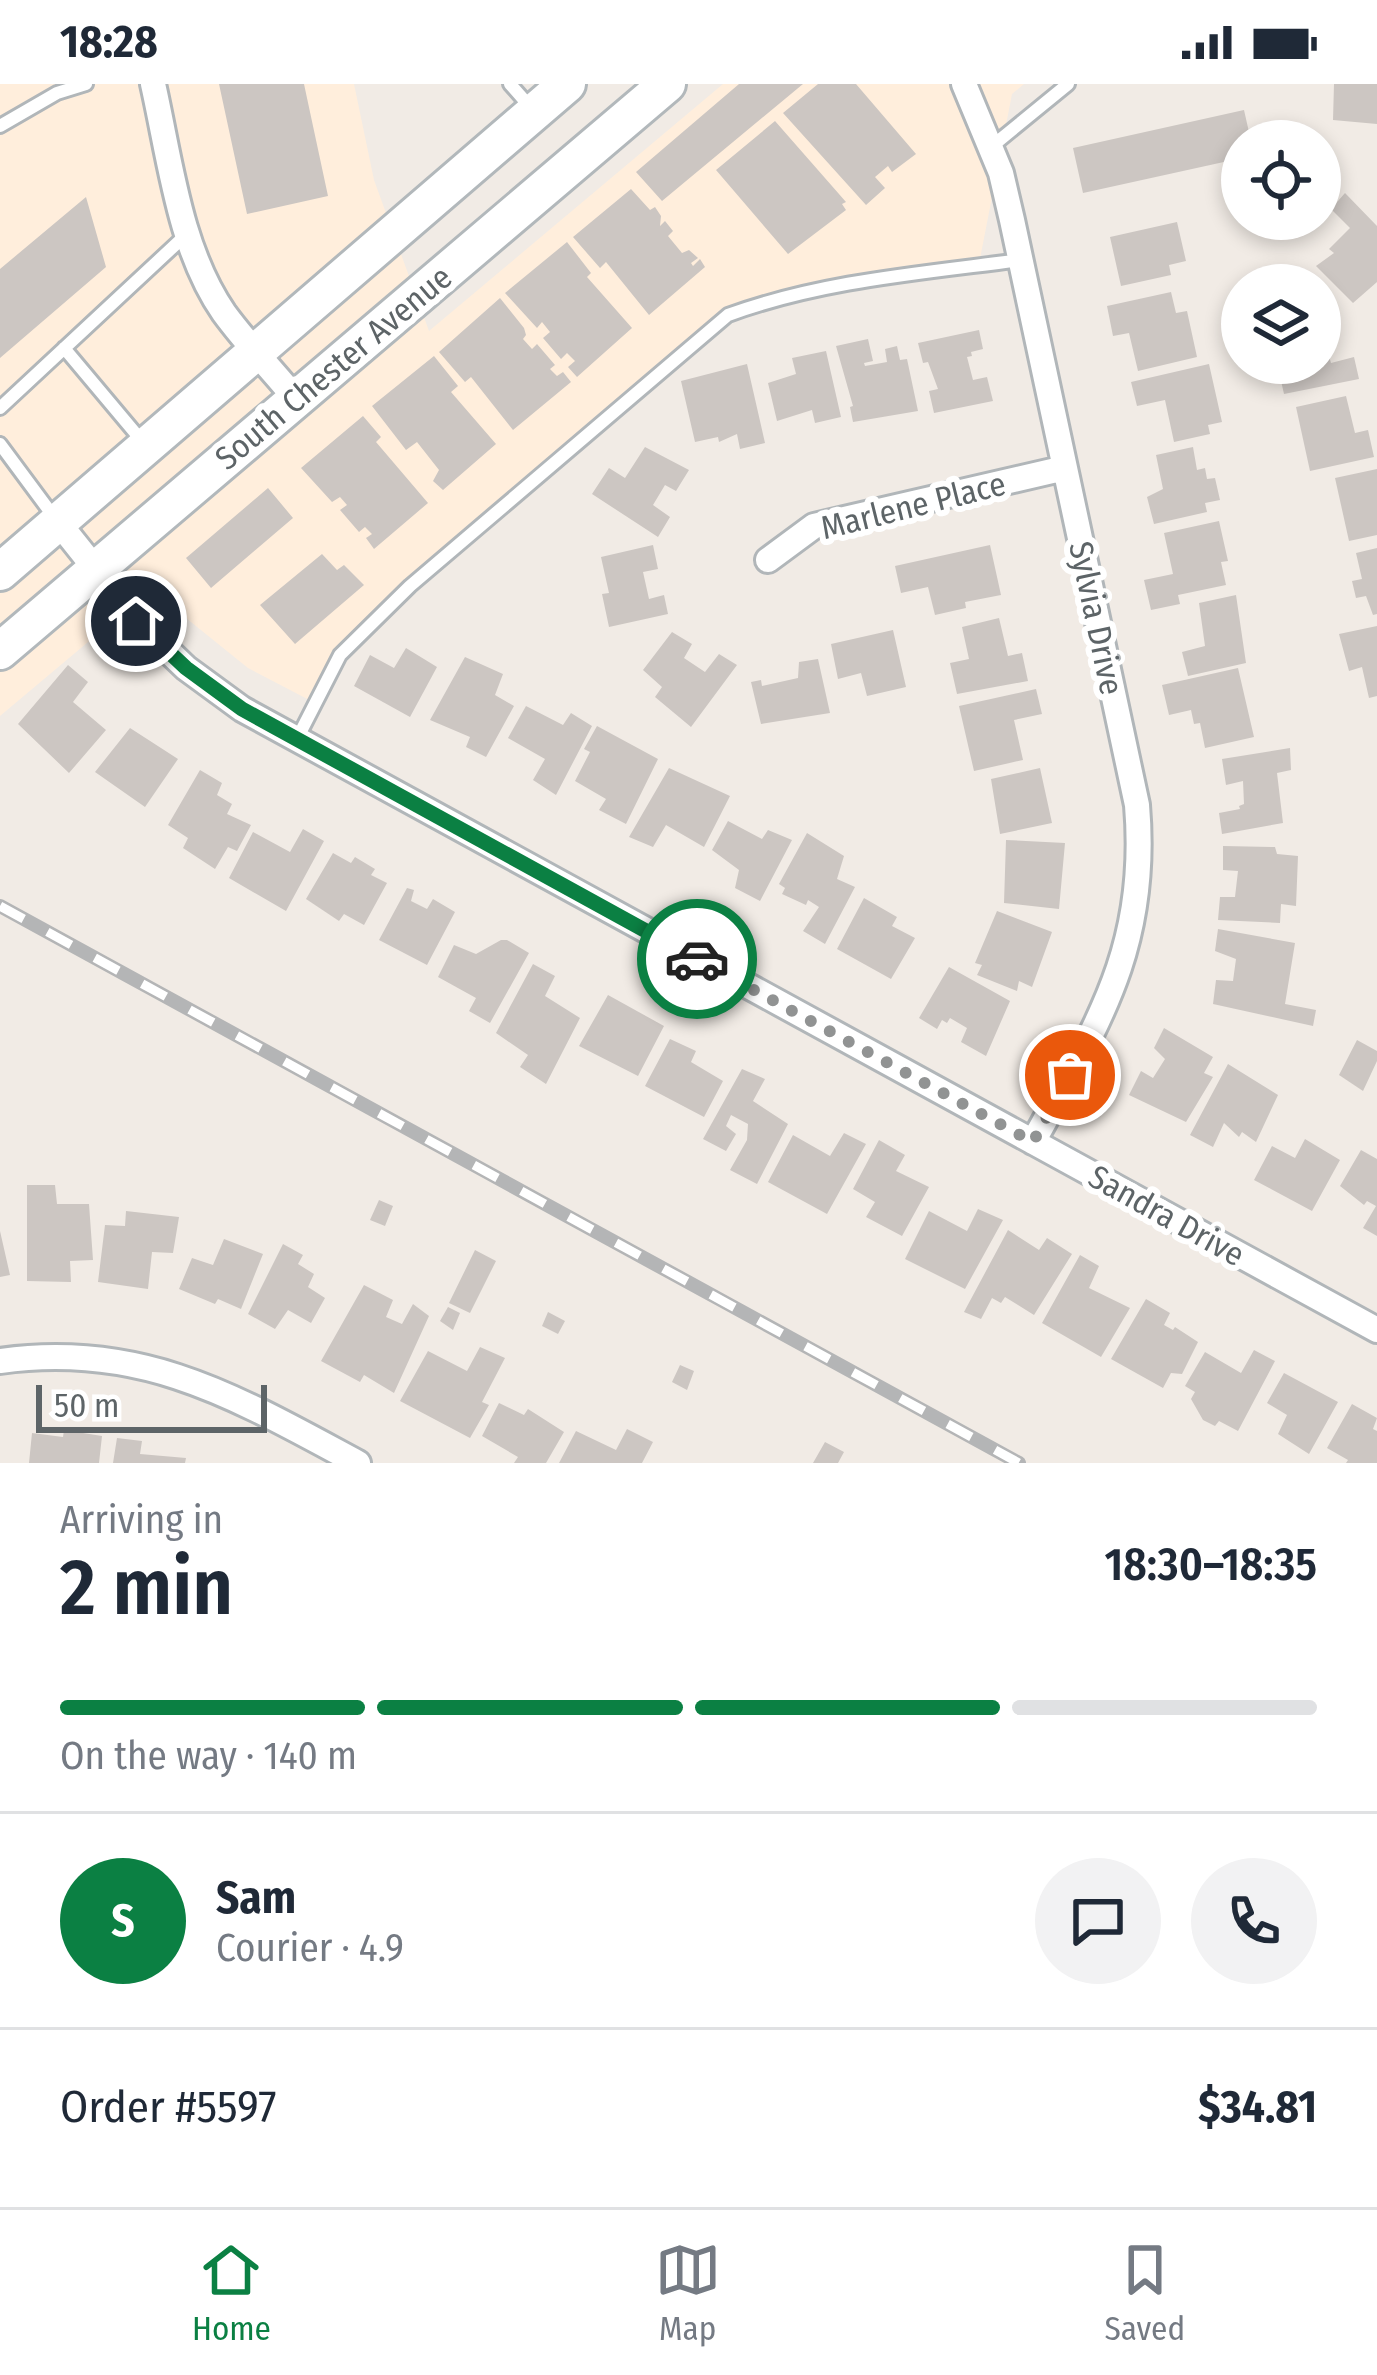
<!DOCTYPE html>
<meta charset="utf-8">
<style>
:root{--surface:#fff;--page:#f2f2f3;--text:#1f2937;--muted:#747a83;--line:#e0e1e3;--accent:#0b8043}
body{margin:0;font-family:"Fira Sans Condensed",sans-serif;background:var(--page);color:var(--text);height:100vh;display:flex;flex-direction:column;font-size:45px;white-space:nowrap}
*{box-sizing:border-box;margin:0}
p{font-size:39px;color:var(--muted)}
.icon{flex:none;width:66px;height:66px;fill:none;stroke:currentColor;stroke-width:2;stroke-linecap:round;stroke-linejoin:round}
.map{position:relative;height:1379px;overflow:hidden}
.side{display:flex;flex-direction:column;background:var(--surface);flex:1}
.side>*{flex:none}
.controls{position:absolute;left:1221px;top:36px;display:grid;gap:24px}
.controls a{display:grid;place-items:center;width:120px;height:120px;border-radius:50%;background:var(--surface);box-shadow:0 6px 18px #0003;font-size:60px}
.scale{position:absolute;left:36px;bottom:30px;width:231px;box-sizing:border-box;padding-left:12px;border:6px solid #5d6467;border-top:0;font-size:33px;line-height:42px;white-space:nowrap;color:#5d6467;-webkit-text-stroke:9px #fff;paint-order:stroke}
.pin{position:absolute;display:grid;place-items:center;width:102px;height:102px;color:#fff;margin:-51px;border:6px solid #fff;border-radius:50%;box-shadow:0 3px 12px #0007}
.courier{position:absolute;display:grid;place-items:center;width:120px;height:120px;margin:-60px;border:9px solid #0b8043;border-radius:50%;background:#fff;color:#222;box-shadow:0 3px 15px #0007}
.headline em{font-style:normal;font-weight:600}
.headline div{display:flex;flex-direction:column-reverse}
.headline{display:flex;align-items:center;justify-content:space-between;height:204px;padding:0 60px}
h1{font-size:78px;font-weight:600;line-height:90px}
.bar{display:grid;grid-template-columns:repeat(4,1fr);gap:18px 12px;align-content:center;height:144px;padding:0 60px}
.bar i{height:15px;border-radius:9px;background:var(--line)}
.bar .selected{background:var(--accent)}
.bar p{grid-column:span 4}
.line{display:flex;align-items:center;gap:30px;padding:0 60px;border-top:3px solid var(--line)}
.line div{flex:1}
.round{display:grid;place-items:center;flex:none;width:126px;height:126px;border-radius:63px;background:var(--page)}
.status{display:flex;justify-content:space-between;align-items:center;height:84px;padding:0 60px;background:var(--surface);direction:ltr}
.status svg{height:33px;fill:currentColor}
.menu{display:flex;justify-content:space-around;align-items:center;height:168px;border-top:3px solid var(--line);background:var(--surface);font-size:33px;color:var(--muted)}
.menu a{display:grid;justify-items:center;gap:6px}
.menu .selected{color:var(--accent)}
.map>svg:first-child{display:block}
.commercial{fill:#ffeedc}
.building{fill:#ccc6c2}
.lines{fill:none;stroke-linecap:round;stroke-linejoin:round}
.lane-casing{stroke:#b1b6b9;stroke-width:18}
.street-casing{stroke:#b1b6b9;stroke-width:30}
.secondary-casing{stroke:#b2b8bb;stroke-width:42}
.lane{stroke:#fff;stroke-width:12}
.street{stroke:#fff;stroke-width:24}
.secondary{stroke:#fff;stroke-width:36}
.rail-casing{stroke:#b4b5b6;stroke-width:14}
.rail{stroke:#fff;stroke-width:9;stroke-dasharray:27;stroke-linecap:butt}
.done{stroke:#919393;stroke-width:12;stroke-dasharray:0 21.6}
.route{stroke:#0b8043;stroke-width:15}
.labels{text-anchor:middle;stroke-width:12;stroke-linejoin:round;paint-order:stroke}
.street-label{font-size:33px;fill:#5d6467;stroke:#fff}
</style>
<div class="status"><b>18:28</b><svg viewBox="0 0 49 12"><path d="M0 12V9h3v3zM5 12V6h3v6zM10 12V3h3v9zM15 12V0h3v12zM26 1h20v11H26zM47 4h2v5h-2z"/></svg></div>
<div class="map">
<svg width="1377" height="1379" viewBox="0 0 1377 1379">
<rect width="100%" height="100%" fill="#f1ebe5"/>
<path class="commercial" d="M0 0H354L374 96 429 247 723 0H1024L1012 10 979 180 734 232 351 558 315 619 248 584 181 530 125 527 0 632Z"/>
<path class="building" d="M219 0H304L328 112 247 130Z
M739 0H803L662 117 636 88Z
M818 0H856L916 70 892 88 888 82 875 93 885 104 866 121 783 29Z
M1334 0H1377V40L1333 36Z
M1244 26 1251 57H1242V74L1083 109 1073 64Z
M775 37 846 118 842 120 846 126 788 170 716 86Z
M631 105 650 126 655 123 661 132 660 142 665 137 673 147 668 152 682 169 689 166 698 174 691 179 693 182 700 175 705 183 649 231 606 178 600 184 573 153Z
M1345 109 1377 142V198L1353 219 1316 182 1334 169 1329 165 1350 144 1331 125Z
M86 113 106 183 0 274V185Z
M1177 138 1186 177 1169 181 1171 191 1121 202 1110 153Z
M567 158 591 189 587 193 632 244 577 293 568 283 575 277 567 269 561 275 543 254 550 248 542 238 537 244 505 209Z
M1171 208 1176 229 1187 227 1197 273 1138 287 1129 249 1113 252 1107 222Z
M500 214 524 244 526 251 523 255 532 265 537 260 555 281 550 285 557 292 563 288 571 298 513 346 471 293 465 298 439 268Z
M1320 241 1331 279 1354 273 1359 295 1284 310 1277 279H1320Z
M979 246 983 265 971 268 972 272 967 273 973 296 987 293 993 317 934 329 929 307 938 305 928 278 923 279 918 259Z
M868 255 873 277 864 279 865 282 887 278 885 265 897 262 900 276 907 275 918 327 853 338 850 323 853 322 836 262Z
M826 267 841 333 815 339 812 326 777 337 768 299 796 290 792 274Z
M434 272 458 302 451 308 496 360 443 406 433 397 439 386 417 358 406 366 372 322Z
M747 280 765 359 740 365 737 350 719 358 718 353 695 358 681 297Z
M1209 280 1222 338 1208 341 1210 350 1174 358 1165 316 1137 322 1131 298Z
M1346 312 1355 349 1368 346 1374 373 1310 387 1296 323Z
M363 332 381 353 376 358 428 419 374 465 366 454 372 450 365 443 359 448 340 426 347 421 340 413 332 418 301 384Z
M645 363 689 386 676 407 665 401 653 421 670 433 658 453 592 410 609 384 625 394Z
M1193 363 1197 386 1205 384 1207 395 1215 394 1220 416 1205 419 1207 428 1154 440 1147 413 1163 405 1156 371Z
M1377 385V451L1349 457 1335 394Z
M268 404 293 434 211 504 186 474Z
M1219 437 1228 477 1221 478 1226 501 1178 511 1180 520 1151 526 1144 496 1173 490 1164 449Z
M653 461 658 485 643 488 649 515 664 511 668 530 609 543 602 510 609 509 601 473Z
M990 461 1001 511 965 518 966 524 935 531 928 503 901 509 895 482Z
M1377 464V530L1373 531 1366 512 1356 514 1352 497 1362 495 1356 469Z
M322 470 337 486 344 481 364 501 295 560 260 521Z
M1236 511 1246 579 1188 592 1182 568 1205 562 1199 519Z
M999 534 1008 572 1022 569 1028 597 957 610 950 579 969 575 962 543Z
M1377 542V612L1369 614 1362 583 1349 587 1339 550Z
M893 546 906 603 867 612 861 589 838 595 831 560Z
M672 548 692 560 684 574 705 588 719 570 737 581 691 643 655 613 662 603 643 586Z
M406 564 437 583 410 633 354 602 370 571 394 584Z
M465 573 503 590 495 611 514 622 486 673 466 663 470 653 430 636Z
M818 575 830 629 761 640 751 598 761 596 762 602 798 594 799 578Z
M68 581 88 598 73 618 106 646 69 689 18 640Z
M1238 584 1254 653 1205 664 1200 639 1194 640 1191 626 1169 631 1162 601Z
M1036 605 1042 630 1014 636 1023 676 974 687 959 622Z
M526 622 563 641 571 629 592 642 556 711 533 696 545 675 508 654Z
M597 642 658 675 626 740 599 726 606 715 575 697 590 668 584 665Z
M130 644 178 675 145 723 95 688Z
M1290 664 1291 686 1277 689 1283 739 1222 750 1219 729 1240 725 1239 722 1244 720 1243 697 1226 701 1222 675Z
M669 684 730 712 704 763 666 741 653 763 629 753Z
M1040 684 1052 739 1000 750 991 695Z
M200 686 222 699 217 711 232 720 227 730 251 741 237 767 228 763 215 785 183 764 188 754 168 741Z
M728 737 762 755 768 746 792 756 760 817 735 804 739 786 712 766Z
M303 745 324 757 286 827 229 794 253 748 290 768Z
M807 749 844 772 837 795 855 803 825 860 803 847 819 823 808 816 806 821 782 810 785 804 779 800Z
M1006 756 1065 759 1059 825 1004 819Z
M1223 762 1275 763 1277 770 1298 772 1296 822 1281 820 1280 839 1218 836 1220 813H1235L1238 787 1223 786Z
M333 769 351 779 355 773 375 785 371 791 387 799 364 841 344 830 339 837 306 815Z
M407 804 414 806 411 817 427 825 433 815 455 828 427 881 379 856Z
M864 814 897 833 892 842 915 854 891 895 837 865Z
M997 827 1052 848 1032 903 1019 897 1017 907 977 891 982 881 975 879Z
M1218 845 1295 859 1285 920 1316 926 1313 942 1213 920 1216 896 1233 897 1236 875 1215 867Z
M501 856H507L529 869 490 939 469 927 476 914 438 893 454 861 476 870Z
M533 880 555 892 545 912 580 934 546 1000 520 983 528 971 496 949Z
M949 883 1010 917 986 972 961 958 967 944 950 934 947 939 942 936 937 945 919 934Z
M608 911 664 942 638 992 579 962Z
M1164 944 1213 973 1204 989 1213 993 1186 1038 1129 1011 1141 987 1153 994 1165 975 1154 964Z
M670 955 696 967 691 978 723 997 704 1033 645 1002Z
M1357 956 1377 967V977L1363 1007 1339 991Z
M1228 980 1278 1011 1256 1058 1242 1048 1239 1053 1224 1039 1213 1063 1190 1051Z
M742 985 765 995 753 1017 788 1040 757 1100 730 1086 747 1056 748 1040 731 1031 726 1042 736 1050 726 1067 703 1055Z
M844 1049 866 1060 827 1130 768 1098 793 1051 830 1072Z
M1305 1055 1340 1076 1312 1127 1254 1096 1272 1062 1295 1074Z
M879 1056 905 1071 896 1087 929 1103 902 1152 866 1133 875 1118 853 1105Z
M1361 1066 1377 1075V1152L1363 1144 1376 1122 1367 1117 1364 1121 1340 1102Z
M27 1101H55L57 1120H89L93 1176 70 1177 71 1198 27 1197Z
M379 1116 393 1122 385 1142 370 1136Z
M978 1125 1003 1136 965 1205 905 1175 929 1127 967 1147Z
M126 1127 179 1133 173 1169 152 1168 148 1205 98 1198 105 1141 125 1142Z
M1008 1146 1039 1166 1047 1154 1072 1170 1034 1231 1005 1213 1001 1219 992 1214 981 1235 964 1228Z
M0 1147 10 1191 0 1193Z
M224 1155 263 1170 241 1225 218 1215 215 1220 179 1205 192 1174 213 1181Z
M283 1160 303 1171 298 1180 314 1190 308 1203 325 1214 311 1239 288 1226 275 1245 248 1230Z
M475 1166 496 1177 470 1229 449 1219Z
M1080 1171 1099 1182 1089 1204 1130 1224 1101 1273 1042 1239Z
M364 1201 393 1216 386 1233 402 1240 413 1220 429 1232 394 1309 364 1291 360 1298 321 1277Z
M1146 1215 1170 1229 1164 1241 1173 1246 1175 1243 1198 1258 1182 1290 1171 1289 1163 1304 1111 1275Z
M448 1223 460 1229 453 1246 440 1237Z
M548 1228 565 1237 558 1250 542 1242Z
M480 1263 505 1274 482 1318 489 1321 470 1354 400 1317 428 1267 467 1287Z
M1254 1266 1275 1277 1238 1347 1219 1337 1215 1342 1203 1336 1191 1315 1195 1308 1185 1302 1205 1268 1241 1289Z
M680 1281 694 1287 687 1306 672 1298Z
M1284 1289 1338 1318 1309 1370 1278 1350 1287 1331 1267 1319Z
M499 1319 524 1331 528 1325 564 1348 546 1379H514L518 1373 482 1352Z
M1352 1320 1377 1334 1373 1345 1377 1347V1379H1346L1348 1376 1327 1364Z
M627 1345 653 1358 642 1379H559L576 1347 616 1366Z
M64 1346 102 1352 99 1379H29L32 1349 63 1353Z
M117 1354 142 1357 140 1370 186 1374 185 1379H113Z
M825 1358 844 1368 838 1379H813Z"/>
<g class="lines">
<defs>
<path id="lane" d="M510 0 532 25
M0 42 57 9 86 0
M991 63 1068 0
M64 264 142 357
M0 324 188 149
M0 360 57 437
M297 655 340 571 410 502 728 231C821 197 922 189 1021 176"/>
<path id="street" d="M153 0C170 75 179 164 224 229 246 259 272 286 296 315
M964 0 1001 89 1012 136 1137 721C1149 863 1098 939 1033 1058
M58 438 137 537 186 584 242 625 1377 1246
M768 476 814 442 1065 384
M0 1277C143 1257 237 1314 358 1379"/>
<path id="secondary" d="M0 488 567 0
M0 567 667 0"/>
</defs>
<use href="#lane" class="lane-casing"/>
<use href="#street" class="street-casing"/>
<use href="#secondary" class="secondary-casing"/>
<use href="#lane" class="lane"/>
<use href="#street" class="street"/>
<use href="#secondary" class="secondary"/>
<defs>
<path id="rail" d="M0 822 1019 1379"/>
</defs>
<use href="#rail" class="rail-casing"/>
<use href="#rail" class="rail"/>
</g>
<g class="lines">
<path class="done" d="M697 875 1033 1058 1070 991"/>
<path class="route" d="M136 537 186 584 242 625 697 875"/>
</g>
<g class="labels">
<g class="street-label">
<text transform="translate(333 283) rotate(-40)" y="12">South Chester Avenue</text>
<text transform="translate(913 421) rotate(-14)" y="12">Marlene Place</text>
<text transform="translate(1097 534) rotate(78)" y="12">Sylvia Drive</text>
<text transform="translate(1167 1131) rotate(29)" y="12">Sandra Drive</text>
</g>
</g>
</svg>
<div class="controls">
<a><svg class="icon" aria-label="locate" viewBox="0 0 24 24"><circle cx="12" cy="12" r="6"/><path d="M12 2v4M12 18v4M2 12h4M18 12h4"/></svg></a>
<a><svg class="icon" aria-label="layers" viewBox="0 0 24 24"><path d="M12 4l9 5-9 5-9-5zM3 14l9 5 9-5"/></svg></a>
</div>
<div class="scale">50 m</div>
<div class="pin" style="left:1070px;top:991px;background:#ea580c"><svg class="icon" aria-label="bag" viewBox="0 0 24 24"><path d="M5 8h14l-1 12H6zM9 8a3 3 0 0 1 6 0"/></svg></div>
<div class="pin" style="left:136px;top:537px;background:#1f2937"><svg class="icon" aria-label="home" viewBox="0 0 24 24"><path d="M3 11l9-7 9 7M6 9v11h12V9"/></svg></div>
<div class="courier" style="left:697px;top:875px"><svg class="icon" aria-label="car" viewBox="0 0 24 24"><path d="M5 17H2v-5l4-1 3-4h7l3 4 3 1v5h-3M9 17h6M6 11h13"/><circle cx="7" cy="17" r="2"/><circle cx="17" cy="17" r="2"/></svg></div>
</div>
<section class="side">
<div class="headline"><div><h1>2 min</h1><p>Arriving in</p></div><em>18:30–18:35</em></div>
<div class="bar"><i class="selected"></i><i class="selected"></i><i class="selected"></i><i></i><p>On the way · 140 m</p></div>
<div class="line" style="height:216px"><b class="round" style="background:var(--accent);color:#fff">S</b><div><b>Sam</b><p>Courier · 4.9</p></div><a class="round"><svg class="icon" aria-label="chat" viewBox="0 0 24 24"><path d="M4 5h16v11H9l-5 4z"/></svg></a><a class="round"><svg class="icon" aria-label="phone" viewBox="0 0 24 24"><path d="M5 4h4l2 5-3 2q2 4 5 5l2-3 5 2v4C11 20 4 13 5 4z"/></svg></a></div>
<div class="line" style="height:156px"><div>Order #5597</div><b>$34.81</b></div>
</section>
<nav class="menu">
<a class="selected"><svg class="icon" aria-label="home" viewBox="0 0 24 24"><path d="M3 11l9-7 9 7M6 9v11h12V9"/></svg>Home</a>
<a><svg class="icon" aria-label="map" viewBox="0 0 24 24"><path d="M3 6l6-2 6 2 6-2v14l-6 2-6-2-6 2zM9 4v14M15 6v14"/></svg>Map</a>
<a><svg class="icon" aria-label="saved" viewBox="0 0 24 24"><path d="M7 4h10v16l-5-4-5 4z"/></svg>Saved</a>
</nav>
